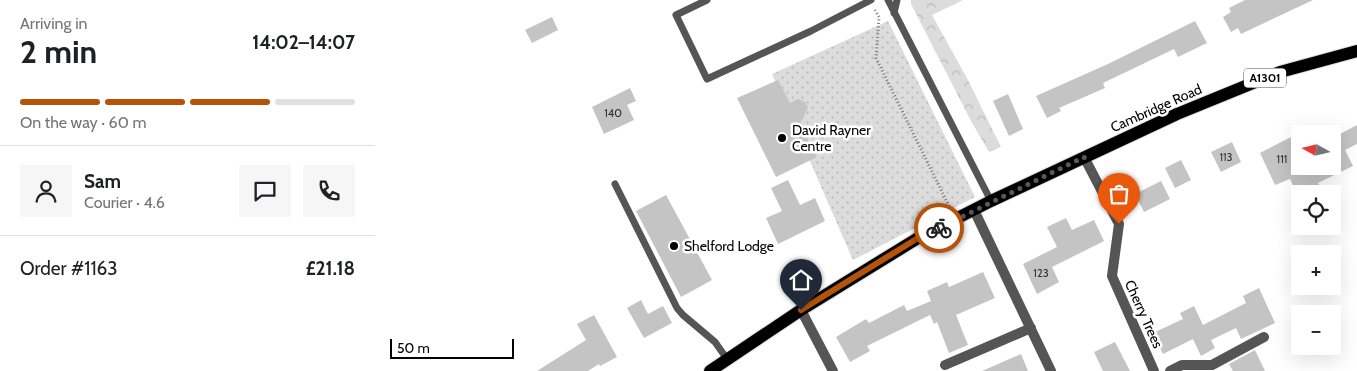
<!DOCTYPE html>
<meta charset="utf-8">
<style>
:root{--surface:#fff;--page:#f6f6f6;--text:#202124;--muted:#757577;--line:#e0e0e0;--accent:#b45309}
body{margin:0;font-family:Cabin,sans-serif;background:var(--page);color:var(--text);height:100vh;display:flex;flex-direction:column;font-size:19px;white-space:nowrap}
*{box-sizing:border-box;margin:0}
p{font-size:16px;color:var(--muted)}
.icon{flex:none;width:28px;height:28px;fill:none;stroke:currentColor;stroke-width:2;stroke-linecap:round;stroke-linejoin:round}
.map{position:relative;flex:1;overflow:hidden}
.sheet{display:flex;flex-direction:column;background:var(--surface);width:375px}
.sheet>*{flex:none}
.needle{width:32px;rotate:278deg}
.tools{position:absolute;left:916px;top:125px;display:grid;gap:10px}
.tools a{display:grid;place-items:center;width:50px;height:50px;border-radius:0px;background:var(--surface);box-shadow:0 5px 20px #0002;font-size:25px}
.scale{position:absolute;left:15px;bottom:12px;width:124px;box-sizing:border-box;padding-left:5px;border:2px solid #000;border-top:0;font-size:14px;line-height:18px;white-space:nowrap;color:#000;-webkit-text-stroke:4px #fff;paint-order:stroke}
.pin{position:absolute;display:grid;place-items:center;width:42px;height:42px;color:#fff;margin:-51px -21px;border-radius:50% 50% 50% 0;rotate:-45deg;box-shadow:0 0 5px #0007}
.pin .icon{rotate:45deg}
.courier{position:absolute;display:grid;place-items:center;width:50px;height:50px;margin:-25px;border:4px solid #b45309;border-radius:50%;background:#fff;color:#222;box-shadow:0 1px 6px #0007}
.summary em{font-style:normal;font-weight:700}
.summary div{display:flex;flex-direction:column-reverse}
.summary{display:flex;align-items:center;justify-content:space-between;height:85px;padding:0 20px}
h1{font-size:32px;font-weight:700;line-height:38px}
.bar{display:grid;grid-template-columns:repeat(4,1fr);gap:8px 5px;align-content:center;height:60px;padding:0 20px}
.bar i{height:6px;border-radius:4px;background:var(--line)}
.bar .active{background:var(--accent)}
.bar p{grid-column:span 4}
.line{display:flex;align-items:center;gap:12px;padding:0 20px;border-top:1px solid var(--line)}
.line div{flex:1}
.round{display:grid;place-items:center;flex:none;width:52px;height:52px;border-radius:0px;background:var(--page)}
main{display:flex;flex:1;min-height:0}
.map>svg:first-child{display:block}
.grass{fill:url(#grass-dots)}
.forest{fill:url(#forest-crowns)}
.building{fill:#c4c4c4}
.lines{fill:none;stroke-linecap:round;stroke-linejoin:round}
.primary-casing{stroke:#dbdbdb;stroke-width:14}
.path{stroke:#777;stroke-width:3;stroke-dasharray:1 2.5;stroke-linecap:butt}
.service{stroke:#555;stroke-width:7}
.minor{stroke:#555;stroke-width:10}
.primary{stroke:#000;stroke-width:12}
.done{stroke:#595959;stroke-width:5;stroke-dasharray:0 9}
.route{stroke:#b45309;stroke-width:6}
.poi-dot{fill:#000;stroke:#fff;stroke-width:2}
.labels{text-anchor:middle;stroke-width:5;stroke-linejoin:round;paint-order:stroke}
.number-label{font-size:11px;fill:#313131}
.shield{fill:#fff;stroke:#4c4c4c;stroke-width:1}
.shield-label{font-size:12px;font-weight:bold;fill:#000}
.street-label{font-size:14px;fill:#000;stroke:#fff}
.poi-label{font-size:14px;fill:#000;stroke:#fff;text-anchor:start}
</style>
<main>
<section class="sheet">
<div class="summary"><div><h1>2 min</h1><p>Arriving in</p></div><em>14:02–14:07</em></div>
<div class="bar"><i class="active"></i><i class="active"></i><i class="active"></i><i></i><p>On the way · 60 m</p></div>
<div class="line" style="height:90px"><a class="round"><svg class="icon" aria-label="person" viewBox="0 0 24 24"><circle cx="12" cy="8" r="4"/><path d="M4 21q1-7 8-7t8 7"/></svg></a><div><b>Sam</b><p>Courier · 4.6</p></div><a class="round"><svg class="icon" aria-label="chat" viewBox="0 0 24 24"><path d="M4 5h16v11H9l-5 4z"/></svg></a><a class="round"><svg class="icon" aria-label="phone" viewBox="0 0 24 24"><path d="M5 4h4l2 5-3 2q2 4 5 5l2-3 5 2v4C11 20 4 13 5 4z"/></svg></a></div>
<div class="line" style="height:65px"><div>Order #1163</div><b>£21.18</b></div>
</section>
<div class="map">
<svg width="982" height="371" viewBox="0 0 982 371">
<defs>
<pattern id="grass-dots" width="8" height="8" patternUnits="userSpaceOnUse" patternTransform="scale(1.25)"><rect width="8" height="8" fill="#dcdcdc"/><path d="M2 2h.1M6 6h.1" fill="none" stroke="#bbb" stroke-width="1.8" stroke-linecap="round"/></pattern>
<pattern id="forest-crowns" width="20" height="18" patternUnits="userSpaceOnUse" patternTransform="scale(1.25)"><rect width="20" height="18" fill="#dcdcdc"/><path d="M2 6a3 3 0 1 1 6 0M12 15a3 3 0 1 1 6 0" fill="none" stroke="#bbb"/></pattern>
</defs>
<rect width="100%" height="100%" fill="#fff"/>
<path class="grass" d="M513 21 600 197 478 260 397 74Z"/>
<path class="forest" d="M536 0H588L557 15 593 80 626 147 614 152 596 121 536 4Z"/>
<path class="building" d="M870 0H938L866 34 863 28 856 32 848 17 856 12 854 8Z
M177 17 183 30 157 43 150 30Z
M820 21 832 43 803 57 799 49 728 83 730 88 684 108 686 111 672 118 661 96 733 64Z
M403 80 415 103 423 99 430 102 433 107 425 124 442 157 401 177 362 98Z
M255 88 261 101 252 105 259 120 229 134 217 107Z
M633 94 648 129 634 136 618 101Z
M958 124 963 135 982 125V144L970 150 978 166 943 183 945 186 930 194H925L923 197 915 179 900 185 885 153 920 135 925 146V166H958Z
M857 142 866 162 846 172 836 152Z
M806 160 816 180 800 188 790 168Z
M413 180 425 205 440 198 450 221 403 244 391 218 407 211 396 188Z
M786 181 795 199 769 212 760 194Z
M291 195 337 280 306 297 261 211Z
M691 218 697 230 719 220 729 241 677 267 684 282 662 294 648 264 682 247 672 227Z
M608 272 620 298 581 315 593 345 574 353 562 322 559 324 555 315 492 346 495 351 475 362 461 337 491 319 494 323 529 305 532 311 556 301 552 291 572 282 574 287Z
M884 288 900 323 866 339 861 328 836 340 840 348 826 356 818 339 788 354 778 333 808 319 805 313 819 306 828 325 871 303 868 296Z
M266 300 273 314 288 306 297 323 269 338 252 308Z
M219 315 242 357 225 366 224 364 213 371H162L211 340 202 324Z
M740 342 755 371H728L719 352Z
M880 350 890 371H858L854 364Z
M646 354 653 371H607Z"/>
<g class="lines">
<defs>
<path id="primary" d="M335 371 426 310 543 238 616 201 802 114 905 72 982 51"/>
</defs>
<use href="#primary" class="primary-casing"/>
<path class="path" d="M500 10 504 17 501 58 575 208"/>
<path class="service" d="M332 0 301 15 332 79 436 31 496 0
M513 0 616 201
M519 13 522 0
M240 184 302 308 308 315 340 342 352 359"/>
<path class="minor" d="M709 157 744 224 737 276 779 371
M599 210 676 371
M426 310 458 371
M570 365 656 328
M795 371 807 365H837L889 337"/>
<use href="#primary" class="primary"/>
</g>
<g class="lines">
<path class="done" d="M564 228 709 157 744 224"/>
<path class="route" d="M426 310 543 238 564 228"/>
</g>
<g class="poi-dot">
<circle cx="407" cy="138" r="5"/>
<circle cx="299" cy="246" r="5"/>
</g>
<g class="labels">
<g class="number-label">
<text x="238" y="117">140</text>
<text x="851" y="161">113</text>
<text x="907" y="163">111</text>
<text x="666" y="277">123</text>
</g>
<rect class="shield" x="869" y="68.5" width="42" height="19" rx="4"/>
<g class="shield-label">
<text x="890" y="82">A1301</text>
</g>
<g class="street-label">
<text transform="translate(781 108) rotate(-24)" y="5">Cambridge Road</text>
<text transform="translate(769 314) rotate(66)" y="5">Cherry Trees</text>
</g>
<g class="poi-label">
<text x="417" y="135">David Rayner<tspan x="417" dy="16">Centre</tspan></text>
<text x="309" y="251">Shelford Lodge</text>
</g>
</g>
</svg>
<div class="tools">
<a><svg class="needle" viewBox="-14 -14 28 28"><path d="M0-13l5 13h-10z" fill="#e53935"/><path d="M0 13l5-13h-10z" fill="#757577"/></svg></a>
<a><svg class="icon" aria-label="locate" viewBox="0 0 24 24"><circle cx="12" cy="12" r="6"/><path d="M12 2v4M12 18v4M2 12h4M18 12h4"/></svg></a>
<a>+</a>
<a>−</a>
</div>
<div class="scale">50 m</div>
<div class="pin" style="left:744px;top:224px;background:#ea580c"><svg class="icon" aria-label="bag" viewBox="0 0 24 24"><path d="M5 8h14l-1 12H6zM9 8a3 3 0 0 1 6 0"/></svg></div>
<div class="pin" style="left:426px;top:310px;background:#1f2937"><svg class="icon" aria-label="home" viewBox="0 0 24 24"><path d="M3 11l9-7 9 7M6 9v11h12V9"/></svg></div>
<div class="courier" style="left:564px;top:228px"><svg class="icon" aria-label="bike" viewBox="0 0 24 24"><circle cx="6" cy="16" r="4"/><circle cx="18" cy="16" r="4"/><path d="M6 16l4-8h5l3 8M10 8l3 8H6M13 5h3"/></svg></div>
</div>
</main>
